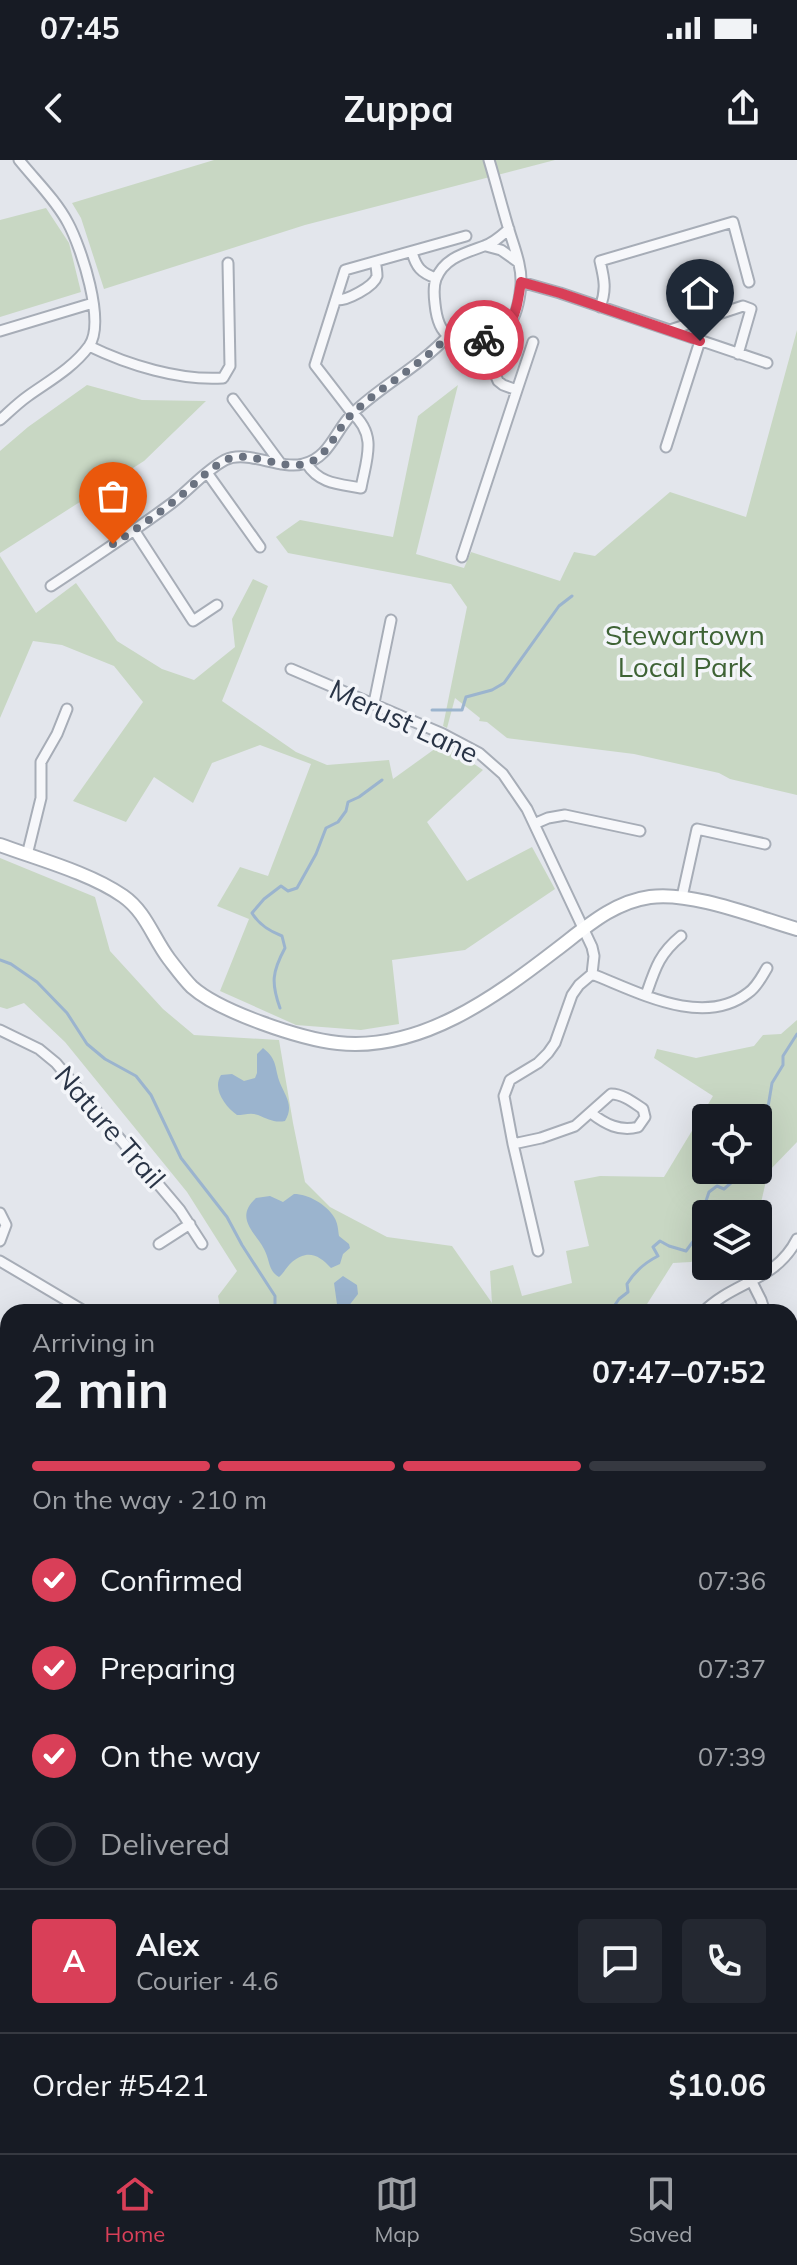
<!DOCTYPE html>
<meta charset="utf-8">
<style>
:root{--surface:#171b24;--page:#242831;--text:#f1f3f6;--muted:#9ea1a6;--line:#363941;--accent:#d93f58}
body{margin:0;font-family:Mulish,sans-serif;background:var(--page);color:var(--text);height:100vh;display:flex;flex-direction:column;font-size:30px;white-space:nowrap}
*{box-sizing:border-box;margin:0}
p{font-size:26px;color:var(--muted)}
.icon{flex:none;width:44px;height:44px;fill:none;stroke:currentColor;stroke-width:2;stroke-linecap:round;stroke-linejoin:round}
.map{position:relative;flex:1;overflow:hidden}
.drawer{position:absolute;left:0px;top:1144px;width:798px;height:850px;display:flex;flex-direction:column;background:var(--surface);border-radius:24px 24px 0 0;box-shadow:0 8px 32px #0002}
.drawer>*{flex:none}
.fabs{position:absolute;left:692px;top:944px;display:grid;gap:16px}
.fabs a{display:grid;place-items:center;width:80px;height:80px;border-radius:8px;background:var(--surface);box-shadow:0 8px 32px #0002;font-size:40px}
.pin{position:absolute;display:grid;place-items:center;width:68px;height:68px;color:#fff;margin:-82px -34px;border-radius:50% 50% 50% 0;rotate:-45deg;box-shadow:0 0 8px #0007}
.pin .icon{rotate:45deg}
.courier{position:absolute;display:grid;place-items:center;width:80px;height:80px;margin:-40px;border:6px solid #d93f58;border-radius:50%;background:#fff;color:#222;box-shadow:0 2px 10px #0007}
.summary em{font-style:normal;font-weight:700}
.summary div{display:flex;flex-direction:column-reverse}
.summary{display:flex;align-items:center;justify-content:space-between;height:136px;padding:0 32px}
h1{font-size:52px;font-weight:700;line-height:60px}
.bar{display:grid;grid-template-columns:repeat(4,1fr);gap:12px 8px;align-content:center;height:96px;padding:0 32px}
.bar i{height:10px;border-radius:6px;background:var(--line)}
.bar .active{background:var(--accent)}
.bar p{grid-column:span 4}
.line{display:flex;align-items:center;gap:20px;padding:0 32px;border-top:2px solid var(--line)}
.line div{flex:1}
.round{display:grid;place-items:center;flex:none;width:84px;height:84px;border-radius:8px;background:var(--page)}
ol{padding:0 32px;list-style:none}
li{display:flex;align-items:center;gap:24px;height:88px}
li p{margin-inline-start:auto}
li .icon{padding:8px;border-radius:50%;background:var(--accent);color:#fff;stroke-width:4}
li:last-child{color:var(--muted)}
li i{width:44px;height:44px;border:4px solid var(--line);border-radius:50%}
.status{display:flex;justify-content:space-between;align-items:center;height:56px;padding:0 40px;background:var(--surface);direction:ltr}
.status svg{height:22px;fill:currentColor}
header{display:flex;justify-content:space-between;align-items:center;height:104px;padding:0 32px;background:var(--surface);font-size:36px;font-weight:700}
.tab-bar{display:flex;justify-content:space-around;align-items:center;height:112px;border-top:2px solid var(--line);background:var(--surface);font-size:22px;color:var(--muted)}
.tab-bar a{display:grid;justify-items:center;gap:4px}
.tab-bar .active{color:var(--accent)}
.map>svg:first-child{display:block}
.built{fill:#d0d5de}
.green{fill:#c8d7c3;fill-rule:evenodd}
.water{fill:#9bb4ce}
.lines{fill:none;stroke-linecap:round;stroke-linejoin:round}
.stream{stroke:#9bb4ce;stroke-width:3}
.street-casing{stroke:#a7adb7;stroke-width:13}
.secondary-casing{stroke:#a7adb7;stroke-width:16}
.street{stroke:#f6f7fa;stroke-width:9}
.secondary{stroke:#fff;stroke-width:12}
.done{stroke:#6a7280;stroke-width:8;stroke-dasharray:0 14.4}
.route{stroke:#d93f58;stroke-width:10}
.labels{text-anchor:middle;stroke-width:7;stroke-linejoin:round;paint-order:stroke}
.park-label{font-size:28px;fill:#3e6335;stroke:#f3f5f9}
.street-label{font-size:28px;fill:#293446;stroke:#f3f5f9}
</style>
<div class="status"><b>07:45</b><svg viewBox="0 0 49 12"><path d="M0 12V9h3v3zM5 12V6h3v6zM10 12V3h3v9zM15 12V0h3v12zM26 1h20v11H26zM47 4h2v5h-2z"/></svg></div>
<header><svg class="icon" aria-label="back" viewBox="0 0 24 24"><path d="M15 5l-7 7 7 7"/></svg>Zuppa<svg class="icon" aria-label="share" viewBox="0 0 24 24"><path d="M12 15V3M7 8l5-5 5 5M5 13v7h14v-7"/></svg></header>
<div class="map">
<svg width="797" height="1993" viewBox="0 0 797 1993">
<rect width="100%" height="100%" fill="#e3e6ec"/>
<path class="built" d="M8 1443V1697L0 1692V1456Z"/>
<path class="green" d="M214 0H555L305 65 104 129 81 58 72 43Z
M46 48 69 83 81 132 0 157V60Z
M797 170V635L730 619 719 613 634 594 507 578 487 562 479 561 480 558 455 538 447 568 443 566 467 447 451 424 288 393 276 377 300 360 393 377 418 256 458 225 416 394 464 408 471 392 560 421 574 392 595 396 670 332 746 357Z
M87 225 142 240 206 241 144 301 0 393V291L28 267Z
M0 396 36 453 76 423 117 481 162 509 194 520 235 487 232 459 253 419 268 426 222 541 296 592 327 605 389 600 393 619 443 583 483 610 427 662 467 721 532 687 555 729 465 790 392 800 399 864 361 870 296 865 220 831 249 759 217 746 240 707 268 716 311 604 260 585 212 603 193 643 154 617 126 662 73 641 143 542 114 506 62 485 33 481 0 558Z
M0 698 95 737 110 791 163 849 194 875 279 880 293 963 305 1022 330 1047 387 1077 452 1086 492 1143 490 1111 513 1105 522 1136 572 1123 566 1091 589 1086 574 1021 600 1016 664 1017 713 936 654 898 657 889 696 898 754 886 763 875 781 874 797 860V982L768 1012 758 1056V1054H706V1092L691 1102 673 1103 642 1152H221L218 1136 237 1111 187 1032 65 882 24 843 7 849 0 847ZM706 958H758V1010H706Z
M790 1431H797V1569L790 1591Z
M797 1666V1742L790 1755V1697Z"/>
<path class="water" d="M263 888C278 900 274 907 280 923 286 937 294 946 285 961 274 963 268 959 258 955 251 952 244 955 237 955 225 946 212 929 221 915L232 914 244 921 255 918 257 913V894Z
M294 1034C308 1034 326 1044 334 1057 338 1063 338 1070 339 1076L349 1084 350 1088 343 1094 340 1104 331 1108C319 1095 308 1089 292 1102 287 1106 284 1113 279 1117 268 1111 270 1100 264 1089 255 1072 234 1058 256 1038L270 1036 283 1042Z
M343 1116 357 1125 358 1134 344 1152H333L337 1144 334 1123Z"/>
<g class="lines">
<path class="stream" d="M432 550H462L466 537 492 530 504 523 559 446 572 436
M0 800 11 804 37 822 67 853 87 884 105 899 136 916 151 935 181 998 227 1057 242 1085 275 1136V1152
M280 848C271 823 272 812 285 788L282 776C269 771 259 765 252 753L264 739 281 726 288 731 297 728 316 694 326 668 338 662 346 651 348 642 359 637 382 620
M758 958 768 947 772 923 783 905V896L797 874
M708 1054 704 1047 709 1032 717 1026 724 1029 732 1022 737 1010
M610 1152 619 1139 628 1132 627 1124C635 1111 644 1103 658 1096L653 1087 660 1081 669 1086 686 1091 706 1064
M790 1578 797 1585"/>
<defs>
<path id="street" d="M489 0C496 23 502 47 509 70 514 87 522 106 521 124 520 136 517 155 509 165 497 181 467 189 449 176 439 170 436 154 435 144 434 136 433 127 436 119 444 98 465 93 484 86 494 83 501 76 509 69
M486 86 501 90 518 102
M412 92C416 107 421 113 436 118
M521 122 560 133 767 203
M336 140C346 141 374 127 377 116 377 113 376 104 375 102
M600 147C607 130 604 118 600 101L733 62 749 122
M670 170 743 146 751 149 738 194
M0 171 93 143
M89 186C128 205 180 221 223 218L230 206 228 103
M517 230 533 182
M233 239 281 304
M0 260C9 252 18 243 28 236 49 221 73 208 89 186 106 162 81 87 68 63 56 40 35 20 19 0
M666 287 700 181
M307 304C319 324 340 324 361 328 366 300 378 275 352 253L315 205 345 110 466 76
M208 314 260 387
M134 370 193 461 217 445
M462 397 517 230 503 225 498 221 481 181
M51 426C92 399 133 372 172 343 189 330 206 310 225 300 247 289 279 310 303 304 330 298 335 270 353 253 382 225 419 207 448 176
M291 509 443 574 479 593 503 614 527 649 592 787 594 796 592 814 579 825 572 835 555 883 548 893 538 903 510 920 504 936 513 984 538 1091
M374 543 391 460
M534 664 548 658 565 655 640 671
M27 695 41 638V602L57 574 67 549
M682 737 697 669 765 684
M592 814C638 832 703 868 748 833 757 827 762 816 767 808
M646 835C655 809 659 794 681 776
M0 870 39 889 56 903 180 1050 202 1084
M513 984 541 978 575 966 611 934C623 934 634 943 643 949L645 957 638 967C620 972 605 964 591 953
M0 1053 6 1065 0 1081
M159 1084 190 1064
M0 1101 86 1152
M752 1122 761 1140 765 1152
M703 1152C734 1121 776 1121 797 1079
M790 1209 797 1211
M790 1240 797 1239
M0 1275 8 1280
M791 1331V1370L797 1369
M2 1431V1415L8 1404
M0 1836 8 1821
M437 1986 448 1993
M375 1993 379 1986
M476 1993 486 1986
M599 1993V1986
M616 1993 617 1986"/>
<path id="secondary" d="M0 685C38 699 90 713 123 736 146 752 153 778 169 799 176 808 184 819 192 827 220 852 301 879 338 883 420 892 495 837 556 790 585 768 613 742 650 737 691 731 756 757 797 769
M790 1648 797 1618
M0 1712 8 1716
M790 1917 797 1919
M790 1931 797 1934
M697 1993 700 1986"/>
</defs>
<use href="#street" class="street-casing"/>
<use href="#secondary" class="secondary-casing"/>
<use href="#street" class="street"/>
<use href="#secondary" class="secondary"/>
</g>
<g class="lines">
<path class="done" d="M113 384C135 370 157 355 178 338 193 326 208 309 226 300 247 289 280 310 304 304 330 298 335 269 353 253 383 225 420 206 448 176L464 182 484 180"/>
<path class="route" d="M484 180C516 170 516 151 521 122L560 133 700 181"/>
</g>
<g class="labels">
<g class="park-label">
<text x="685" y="485">Stewartown<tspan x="685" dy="32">Local Park</tspan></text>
</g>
<g class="street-label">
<text transform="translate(404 561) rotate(25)" y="10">Merust Lane</text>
<text transform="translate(110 967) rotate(49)" y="10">Nature Trail</text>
</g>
</g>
</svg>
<div class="fabs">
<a><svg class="icon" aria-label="locate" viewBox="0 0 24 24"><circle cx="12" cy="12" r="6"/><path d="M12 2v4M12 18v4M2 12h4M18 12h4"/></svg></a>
<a><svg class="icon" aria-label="layers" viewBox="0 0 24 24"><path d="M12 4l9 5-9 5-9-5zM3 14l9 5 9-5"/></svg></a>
</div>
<div class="pin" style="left:113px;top:384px;background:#ea580c"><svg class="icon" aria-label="bag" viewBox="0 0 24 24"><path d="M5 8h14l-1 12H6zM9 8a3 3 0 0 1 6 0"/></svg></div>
<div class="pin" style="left:700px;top:181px;background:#1f2937"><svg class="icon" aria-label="home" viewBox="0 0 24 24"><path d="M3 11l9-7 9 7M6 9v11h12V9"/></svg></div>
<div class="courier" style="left:484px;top:180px"><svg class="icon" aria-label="bike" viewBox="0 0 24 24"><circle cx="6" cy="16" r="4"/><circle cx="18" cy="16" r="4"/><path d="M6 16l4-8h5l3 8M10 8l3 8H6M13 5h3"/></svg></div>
<section class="drawer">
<div class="summary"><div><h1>2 min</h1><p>Arriving in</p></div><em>07:47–07:52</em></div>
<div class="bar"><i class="active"></i><i class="active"></i><i class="active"></i><i></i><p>On the way · 210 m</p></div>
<ol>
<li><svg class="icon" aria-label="check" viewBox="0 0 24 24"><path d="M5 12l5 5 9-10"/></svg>Confirmed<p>07:36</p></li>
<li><svg class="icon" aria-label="check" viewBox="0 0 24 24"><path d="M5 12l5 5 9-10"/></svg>Preparing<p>07:37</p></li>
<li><svg class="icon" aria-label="check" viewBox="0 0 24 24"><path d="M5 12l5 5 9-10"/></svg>On the way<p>07:39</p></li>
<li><i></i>Delivered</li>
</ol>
<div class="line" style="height:144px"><b class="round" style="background:var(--accent);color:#fff">A</b><div><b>Alex</b><p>Courier · 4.6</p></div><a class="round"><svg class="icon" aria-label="chat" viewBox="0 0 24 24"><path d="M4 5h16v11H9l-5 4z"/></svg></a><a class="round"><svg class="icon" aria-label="phone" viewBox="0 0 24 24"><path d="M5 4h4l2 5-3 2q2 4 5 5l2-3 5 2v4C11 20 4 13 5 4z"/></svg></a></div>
<div class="line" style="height:104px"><div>Order #5421</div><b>$10.06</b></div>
</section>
</div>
<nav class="tab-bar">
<a class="active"><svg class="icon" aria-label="home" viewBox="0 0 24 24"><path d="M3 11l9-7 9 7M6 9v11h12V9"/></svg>Home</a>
<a><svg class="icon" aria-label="map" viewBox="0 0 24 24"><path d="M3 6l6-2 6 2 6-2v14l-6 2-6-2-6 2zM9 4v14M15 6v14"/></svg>Map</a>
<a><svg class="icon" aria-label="saved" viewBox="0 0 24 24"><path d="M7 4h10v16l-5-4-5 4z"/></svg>Saved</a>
</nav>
